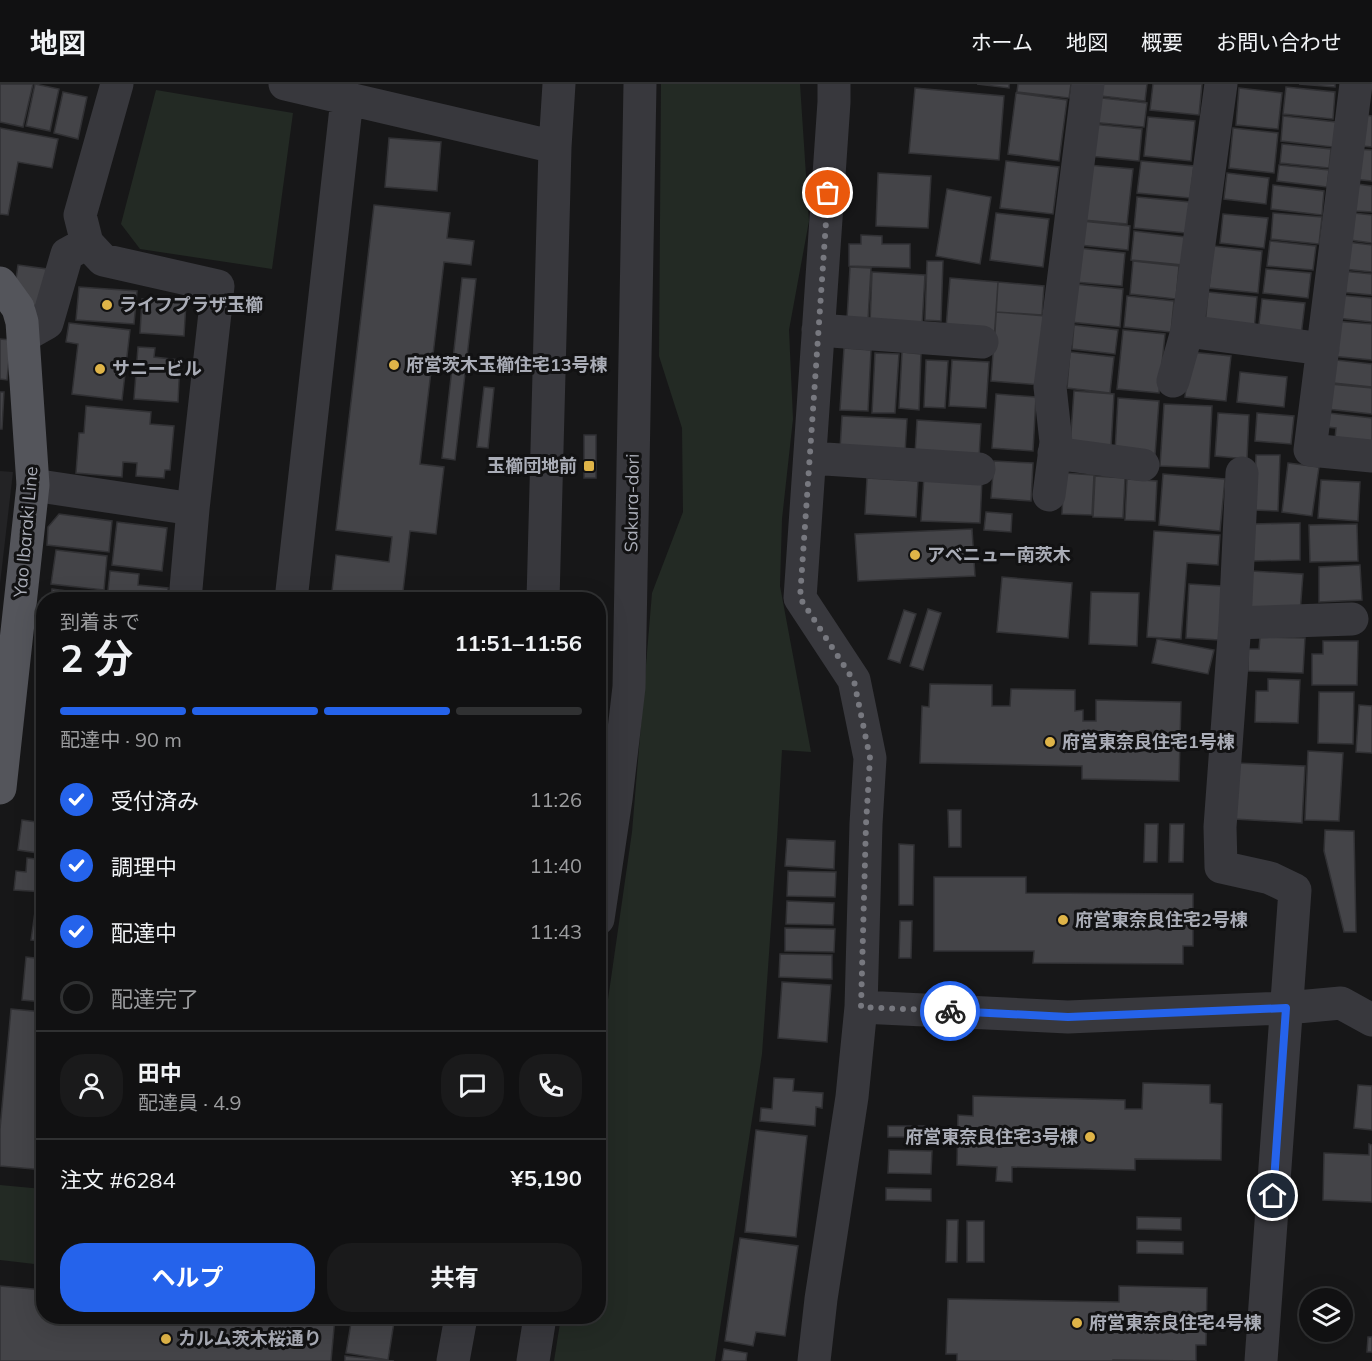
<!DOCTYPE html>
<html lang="ja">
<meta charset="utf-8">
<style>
:root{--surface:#111112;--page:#1a1a1b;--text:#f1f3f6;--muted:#9c9d9f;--line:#303132;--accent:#2563eb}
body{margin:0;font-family:Mulish,"Noto Sans JP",sans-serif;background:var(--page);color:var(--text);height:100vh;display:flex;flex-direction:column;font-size:22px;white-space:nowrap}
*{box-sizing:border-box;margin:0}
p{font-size:20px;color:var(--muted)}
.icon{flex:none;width:33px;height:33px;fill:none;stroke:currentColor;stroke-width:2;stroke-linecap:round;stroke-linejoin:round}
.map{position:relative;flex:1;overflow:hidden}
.panel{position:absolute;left:36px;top:508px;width:570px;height:732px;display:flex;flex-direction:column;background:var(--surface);border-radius:24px;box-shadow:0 6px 24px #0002,0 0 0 2px var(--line)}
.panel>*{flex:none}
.tools{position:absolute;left:1299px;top:1204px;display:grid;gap:12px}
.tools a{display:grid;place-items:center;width:54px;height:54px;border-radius:50%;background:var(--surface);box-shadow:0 6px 24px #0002,0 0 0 2px var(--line);font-size:30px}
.pin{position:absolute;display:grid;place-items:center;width:51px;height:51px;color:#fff;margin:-26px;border:3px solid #fff;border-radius:50%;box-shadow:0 2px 6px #0007}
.courier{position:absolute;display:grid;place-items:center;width:60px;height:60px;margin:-30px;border:4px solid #2563eb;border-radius:50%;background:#fff;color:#222;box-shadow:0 2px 8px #0007}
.overview em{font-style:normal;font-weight:700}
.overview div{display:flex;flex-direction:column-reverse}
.overview{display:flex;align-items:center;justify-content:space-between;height:102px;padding:0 24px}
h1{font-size:39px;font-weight:700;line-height:45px}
.bar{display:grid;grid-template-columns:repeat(4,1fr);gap:9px 6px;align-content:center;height:72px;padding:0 24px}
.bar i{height:8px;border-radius:4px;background:var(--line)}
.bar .on{background:var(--accent)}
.bar p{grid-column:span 4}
.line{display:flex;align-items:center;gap:15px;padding:0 24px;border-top:2px solid var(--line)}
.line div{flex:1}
.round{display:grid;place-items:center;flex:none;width:63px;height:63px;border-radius:24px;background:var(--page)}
ol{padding:0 24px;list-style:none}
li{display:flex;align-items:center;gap:18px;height:66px}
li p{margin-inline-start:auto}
li .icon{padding:6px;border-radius:50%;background:var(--accent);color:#fff;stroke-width:4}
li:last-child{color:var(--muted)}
li i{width:33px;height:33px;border:3px solid var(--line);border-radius:50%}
.cta{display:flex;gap:12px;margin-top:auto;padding:12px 24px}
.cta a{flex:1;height:69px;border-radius:24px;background:var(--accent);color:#fff;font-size:24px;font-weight:700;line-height:69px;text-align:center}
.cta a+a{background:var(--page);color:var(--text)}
header{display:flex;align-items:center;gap:36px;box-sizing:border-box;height:84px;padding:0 30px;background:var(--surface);border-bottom:2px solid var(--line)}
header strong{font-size:28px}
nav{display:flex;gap:33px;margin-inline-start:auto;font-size:21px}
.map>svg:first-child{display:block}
.built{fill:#232325}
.green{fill:#232a24}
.building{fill:#444448;stroke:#313134;stroke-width:1.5}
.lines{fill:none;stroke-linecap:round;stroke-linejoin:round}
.minor{stroke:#38383d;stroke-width:33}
.major{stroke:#54555b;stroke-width:33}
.done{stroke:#77787f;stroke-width:6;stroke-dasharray:0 10.8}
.route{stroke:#2563eb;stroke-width:8}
.poi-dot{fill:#dfb448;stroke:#121213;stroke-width:2}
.labels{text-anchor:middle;stroke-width:6;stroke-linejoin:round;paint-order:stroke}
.poi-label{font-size:18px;font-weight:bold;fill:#aaadb7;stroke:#121213;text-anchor:start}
.street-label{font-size:18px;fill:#aaadb7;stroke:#121213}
</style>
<header>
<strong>地図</strong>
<nav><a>ホーム</a><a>地図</a><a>概要</a><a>お問い合わせ</a></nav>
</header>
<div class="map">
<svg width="1372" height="1277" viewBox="0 0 1372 1277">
<rect width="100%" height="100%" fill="#171718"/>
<path class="built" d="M0 387 13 388 0 500Z"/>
<path class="green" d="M661 0H800L809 137 789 246 793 335 782 435 780 502 811 668 782 666 777 755 762 970 715 1277H554L561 1233H598L599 978 632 748 652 509 683 428 682 344 659 272Z
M156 6 293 29 272 185 140 165 121 140Z
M0 1101 43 1105V1181L0 1176Z"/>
<path class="building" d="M0 0H33L23 43 0 38Z
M35 0 59 5 50 47 26 42Z
M977 0H1009V4Z
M1018 0H1071L1069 14 1017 8Z
M1102 0H1147L1145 17 1101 12Z
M1153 0H1202L1199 31 1150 26Z
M1299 0H1335V3Z
M1286 3 1335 8 1333 35 1283 30Z
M915 4 1004 12 999 76 909 69Z
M1239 4 1282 9 1278 45 1236 41Z
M63 8 87 13 78 55 54 49Z
M1016 9 1067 16 1059 77 1008 70Z
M1093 13 1147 19 1144 43 1090 38Z
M1365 31 1372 32V63L1362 62Z
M1283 32 1336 38 1333 63 1281 57Z
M1148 33 1195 37 1191 77 1144 72Z
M1092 40 1142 45 1139 77 1089 72Z
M0 44 58 55 52 84 18 78 8 131 0 130Z
M1233 44 1278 49 1274 89 1229 84Z
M389 54 441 58 437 107 385 103Z
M1282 60 1331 65 1329 84 1280 79Z
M1355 65 1372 66V97L1352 95Z
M1006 77 1059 83 1053 130 1000 124Z
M1141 77 1194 82 1190 114 1137 109Z
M1088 81 1133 85 1127 140 1083 136Z
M1279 81 1329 86 1327 103 1277 97Z
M878 89 931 92 928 144 876 142Z
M1227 89 1269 94 1266 120 1224 115Z
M1357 100 1372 102V128L1355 127Z
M1273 101 1324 107 1322 131 1271 125Z
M947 105 991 113 980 180 936 172Z
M1137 113 1190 118 1186 149 1134 144Z
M374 121 450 129 447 154 474 157 471 181 444 178 420 380 444 383 436 450 410 447 402 516H331L336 471 389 478 392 453 336 446Z
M996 129 1049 135 1043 183 990 176Z
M1273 129 1322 133 1319 160 1271 155Z
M1353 129 1372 131V159L1350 156Z
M1223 130 1268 134 1264 164 1220 159Z
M1082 137 1130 142 1128 166 1079 161Z
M1134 147 1186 153 1183 181 1131 176Z
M861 151 882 152V160H910V184L849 182V160H861Z
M1270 157 1316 162 1313 186 1267 182Z
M1347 158 1372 161V188L1344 185Z
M1213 162 1262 167 1258 209 1209 204Z
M1079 164 1125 169 1122 202 1075 198Z
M927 177H943L941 237 925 236Z
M1133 177 1179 182 1176 215 1130 210Z
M18 181 47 185 42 222 27 221 16 195Z
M850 183 871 184 868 236 847 235Z
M1266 185 1311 189 1308 214 1263 209Z
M1341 187 1372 190V211L1340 208Z
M872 188 925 191 922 242 870 240Z
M462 194 476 195 455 376 442 374Z
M950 194 998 198 995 248 946 244Z
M998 198 1044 202 1042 231 996 228Z
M1074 200 1123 205 1120 243 1070 238Z
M79 203 137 207 134 240 76 236Z
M1208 208 1257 213 1254 247 1205 243Z
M1339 211 1372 214V238L1337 234Z
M1127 212 1174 217 1171 248 1124 243Z
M142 215 186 218 184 252 140 249Z
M1262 215 1305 219 1301 252 1258 248Z
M996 228 1046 232 1040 301 991 297Z
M1334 237 1372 240V276L1331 272Z
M69 239 130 246 122 316 72 310 78 260 66 258Z
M1074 241 1118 246 1115 270 1072 265Z
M1123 246 1165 250 1159 309 1117 305Z
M0 255 11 256 7 296 0 295Z
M138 263 155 264 154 273 180 276 178 318 134 315Z
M844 264 871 266 868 327 840 326Z
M902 268 921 270 919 326 899 324Z
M1070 268 1114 273 1110 309 1067 304Z
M1190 268 1231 272 1226 317 1185 313Z
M875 269 899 270 895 329H872Z
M926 276 948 277 945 324 924 323Z
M952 276 989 278 986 324 949 322Z
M1336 276 1372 280V303L1333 299Z
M1240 288 1287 293 1284 323 1237 318Z
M1330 300 1372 304V330L1327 325Z
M484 303 494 304 488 364 477 363Z
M1074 307 1114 310 1111 364 1070 362Z
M0 308H4L2 345H0Z
M996 310 1036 313 1033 367 992 364Z
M1118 314 1159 317 1155 371 1115 368Z
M1164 320 1212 322 1209 384 1160 382Z
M86 322 151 328 150 340 174 342 170 386H165L164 394 136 392 137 379 123 378 122 393 76 389 79 349H84Z
M1218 329 1249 331 1247 375 1215 372Z
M1257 329 1294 332 1291 360 1255 357Z
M1328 329 1372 334V359L1335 355 1336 344 1326 343Z
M842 332 907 335 905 369 840 365Z
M917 336 981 340 979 374 915 370Z
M584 351H596V394H584Z
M1256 371H1280L1278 427 1254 426Z
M994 377 1033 379 1031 417 991 414Z
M1288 379 1319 383 1312 432 1282 428Z
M1064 389 1094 391 1092 431 1062 430Z
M1163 390 1225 395 1220 447 1159 441Z
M924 392 982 395 980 439 921 437Z
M1095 392 1125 394 1123 434 1093 433Z
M867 394 918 397 916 433 865 430Z
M1127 395 1157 397 1155 437 1125 436Z
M1321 396 1360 398 1358 437 1318 434Z
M986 428 1012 430 1011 448 984 446Z
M59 430 112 437 109 468 47 461 48 443Z
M117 438 167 444 162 487 112 481Z
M1300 439V476L1253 477 1252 440Z
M1357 440 1358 477 1310 478 1309 441Z
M972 445 975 492 858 497 855 450Z
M1154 447 1220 451 1218 481 1187 479 1181 555 1147 553Z
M56 466 107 472 104 506 51 500Z
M1360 481 1362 516 1319 518V483Z
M110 487 139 490 138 501 168 504 167 516H107Z
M1252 487 1303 490 1300 529 1250 526Z
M1002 493 1072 499 1068 554 997 548Z
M1189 500 1222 502 1219 556 1186 554Z
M52 505 103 512V516H51Z
M1091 508 1139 509 1137 562 1089 560Z
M928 525 941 529 923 586 910 582Z
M904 526 916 530 900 579 888 575Z
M42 542H44V575L38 574Z
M1260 553 1305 554 1303 589 1248 587V565H1259Z
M1157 555 1214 566 1208 590 1152 579Z
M1323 557H1358L1357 601H1312V570H1323Z
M43 585H44V635L38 634Z
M1268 595 1300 596 1298 639 1255 638 1256 607H1268Z
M930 600 992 601V622H1010L1011 605 1075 606V627L1083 626V637H1096V616L1181 618 1179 697 1082 695V682L920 679 922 622 929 623Z
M1319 608H1354L1353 660 1318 659Z
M1359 621 1372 622V669L1356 668Z
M41 643H44V675H38Z
M1308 667 1343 669 1339 737 1305 736Z
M1236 679 1305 682 1302 739 1234 735Z
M948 726H961V763H949Z
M22 736 44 739V770L18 766Z
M1145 740H1158L1157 778H1144Z
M1170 740H1184L1183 778H1169Z
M1325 746 1354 747 1356 848H1344L1324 767Z
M787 755 835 757 834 785 785 782Z
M899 760 914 761 913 821H899Z
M27 774 44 776V808L14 806 16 787 26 788Z
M788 787 836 788 835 813 787 812Z
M934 793H1026V809L1193 810V862H1183V880L1033 879 1034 867H934Z
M787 817 834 819 833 841 786 840Z
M36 821 44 822V857L31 856Z
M900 837H912L911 874H899Z
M785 844 835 845 834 868 785 867Z
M780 870 832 871V895L779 893Z
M26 873 44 875V918L22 916Z
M782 898 831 901 827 958 778 954Z
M11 925 44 928V1086L0 1082V1045Z
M774 994 794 995 793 1007 823 1009 822 1024 816 1023 815 1042 760 1037 761 1024 772 1025Z
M1143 999 1210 1001V1019L1222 1020 1221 1076 1135 1075V1086L1012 1083V1098L996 1097 997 1083 957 1081 958 1031 973 1032V1012L1125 1016V1025H1142Z
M1358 1001 1372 1002V1046L1354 1044Z
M888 1042H930V1053H888Z
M756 1046 807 1052 796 1153 745 1148Z
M1369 1060 1372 1061V1118L1323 1116 1324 1069 1369 1071Z
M889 1066 932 1067 931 1090 888 1089Z
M886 1104 931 1105V1117L886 1116Z
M1137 1133 1181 1134V1146L1137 1145Z
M947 1136H958L957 1178H946Z
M967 1137H984V1178H967Z
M740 1154 798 1162 785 1252 756 1248 753 1262 725 1257Z
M1137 1157 1183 1158V1170L1137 1169Z
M0 1202 44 1206V1233H335L331 1277H0Z
M1119 1202 1207 1204 1206 1261H1196V1277L1113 1276V1277H957V1270H946L948 1215 1119 1218Z
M352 1233H367L394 1238 388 1276 346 1269Z
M377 1233H400V1237Z
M1368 1253H1372V1268H1367Z
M724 1265 747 1269 746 1277H722Z
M345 1272 394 1277H345Z"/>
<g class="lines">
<path class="minor" d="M117 0 80 131 87 159 103 176 218 202 193 425 185 516
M285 0 555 63
M1356 0 1310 366 1372 372
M818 246 982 258
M1187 247 1323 265
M24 252 47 239 67 170 87 159
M1173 297 1187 247 1221 0
M1054 369 1143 381
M810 374 979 385
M1242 389 1235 539 1220 743 1221 783 1270 794 1295 806 1261 1277
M33 401 193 425
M1049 411 1056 358 1050 303 1088 0
M291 516 347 15
M543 516 555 63 559 0
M1235 539 1352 535
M598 835 616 715 629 603 640 0
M861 923 1068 933 1286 924 1341 919 1372 936
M453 1277 461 1233
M533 1277 540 1233
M814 1277 821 1215 852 1013 861 923 866 740 870 674 854 596 800 514 834 18V0"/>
<path class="major" d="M0 199 18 224 22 238 33 401 0 704"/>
</g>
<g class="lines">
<path class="done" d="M828 109 800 514 854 597 870 674 866 740 861 923 950 927"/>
<path class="route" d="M950 927 1068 933 1286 924 1273 1112"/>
</g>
<g class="poi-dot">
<circle cx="107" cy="221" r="6"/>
<circle cx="394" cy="281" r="6"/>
<circle cx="100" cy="285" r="6"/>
<rect x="583" y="376" width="12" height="12" rx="3"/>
<circle cx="915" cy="471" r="6"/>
<circle cx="1050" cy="658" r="6"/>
<circle cx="1063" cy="836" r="6"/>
<circle cx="1090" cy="1053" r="6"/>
<circle cx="1077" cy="1239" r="6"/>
<circle cx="166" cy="1255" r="6"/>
</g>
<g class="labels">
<g class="poi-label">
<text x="119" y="227">ライフプラザ玉櫛</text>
<text x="406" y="287">府営茨木玉櫛住宅13号棟</text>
<text x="112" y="291">サニービル</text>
<text x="577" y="388" text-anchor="end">玉櫛団地前</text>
<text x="927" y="477">アベニュー南茨木</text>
<text x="1062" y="664">府営東奈良住宅1号棟</text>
<text x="1075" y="842">府営東奈良住宅2号棟</text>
<text x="1078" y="1059" text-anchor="end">府営東奈良住宅3号棟</text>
<text x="1089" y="1245">府営東奈良住宅4号棟</text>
<text x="178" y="1261">カルム茨木桜通り</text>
</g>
<g class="street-label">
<text transform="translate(632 419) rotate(-89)" y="6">Sakura-dori</text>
<text transform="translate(26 448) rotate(-85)" y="6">Yao Ibaraki Line</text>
</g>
</g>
</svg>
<div class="tools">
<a><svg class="icon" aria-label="layers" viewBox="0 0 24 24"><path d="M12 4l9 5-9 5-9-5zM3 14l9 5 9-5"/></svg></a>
</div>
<div class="pin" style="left:828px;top:109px;background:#ea580c"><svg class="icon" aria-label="bag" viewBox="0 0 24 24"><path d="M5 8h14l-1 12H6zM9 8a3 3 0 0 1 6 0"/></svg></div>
<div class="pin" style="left:1273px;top:1112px;background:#1f2937"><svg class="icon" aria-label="home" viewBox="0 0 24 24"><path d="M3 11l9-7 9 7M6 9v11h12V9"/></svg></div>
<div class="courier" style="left:950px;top:927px"><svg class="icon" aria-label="bike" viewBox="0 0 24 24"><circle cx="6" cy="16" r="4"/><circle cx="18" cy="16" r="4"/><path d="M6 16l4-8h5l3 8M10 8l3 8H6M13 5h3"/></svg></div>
<section class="panel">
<div class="overview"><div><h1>2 分</h1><p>到着まで</p></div><em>11:51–11:56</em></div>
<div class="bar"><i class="on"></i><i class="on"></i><i class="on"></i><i></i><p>配達中 · 90 m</p></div>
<ol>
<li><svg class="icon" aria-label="check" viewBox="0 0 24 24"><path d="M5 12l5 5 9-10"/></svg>受付済み<p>11:26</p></li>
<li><svg class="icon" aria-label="check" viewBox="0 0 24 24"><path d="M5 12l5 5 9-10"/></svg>調理中<p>11:40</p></li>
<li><svg class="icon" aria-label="check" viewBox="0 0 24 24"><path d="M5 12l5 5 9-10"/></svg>配達中<p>11:43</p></li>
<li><i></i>配達完了</li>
</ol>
<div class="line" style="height:108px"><a class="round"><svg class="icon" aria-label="person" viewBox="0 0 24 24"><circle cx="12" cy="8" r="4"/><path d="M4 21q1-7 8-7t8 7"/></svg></a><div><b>田中</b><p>配達員 · 4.9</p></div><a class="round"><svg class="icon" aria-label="chat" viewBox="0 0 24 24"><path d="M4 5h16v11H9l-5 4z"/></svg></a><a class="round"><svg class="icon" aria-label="phone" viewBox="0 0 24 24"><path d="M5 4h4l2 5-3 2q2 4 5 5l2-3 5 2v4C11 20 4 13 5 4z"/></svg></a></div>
<div class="line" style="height:78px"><div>注文 #6284</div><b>¥5,190</b></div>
<div class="cta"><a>ヘルプ</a><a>共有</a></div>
</section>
</div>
